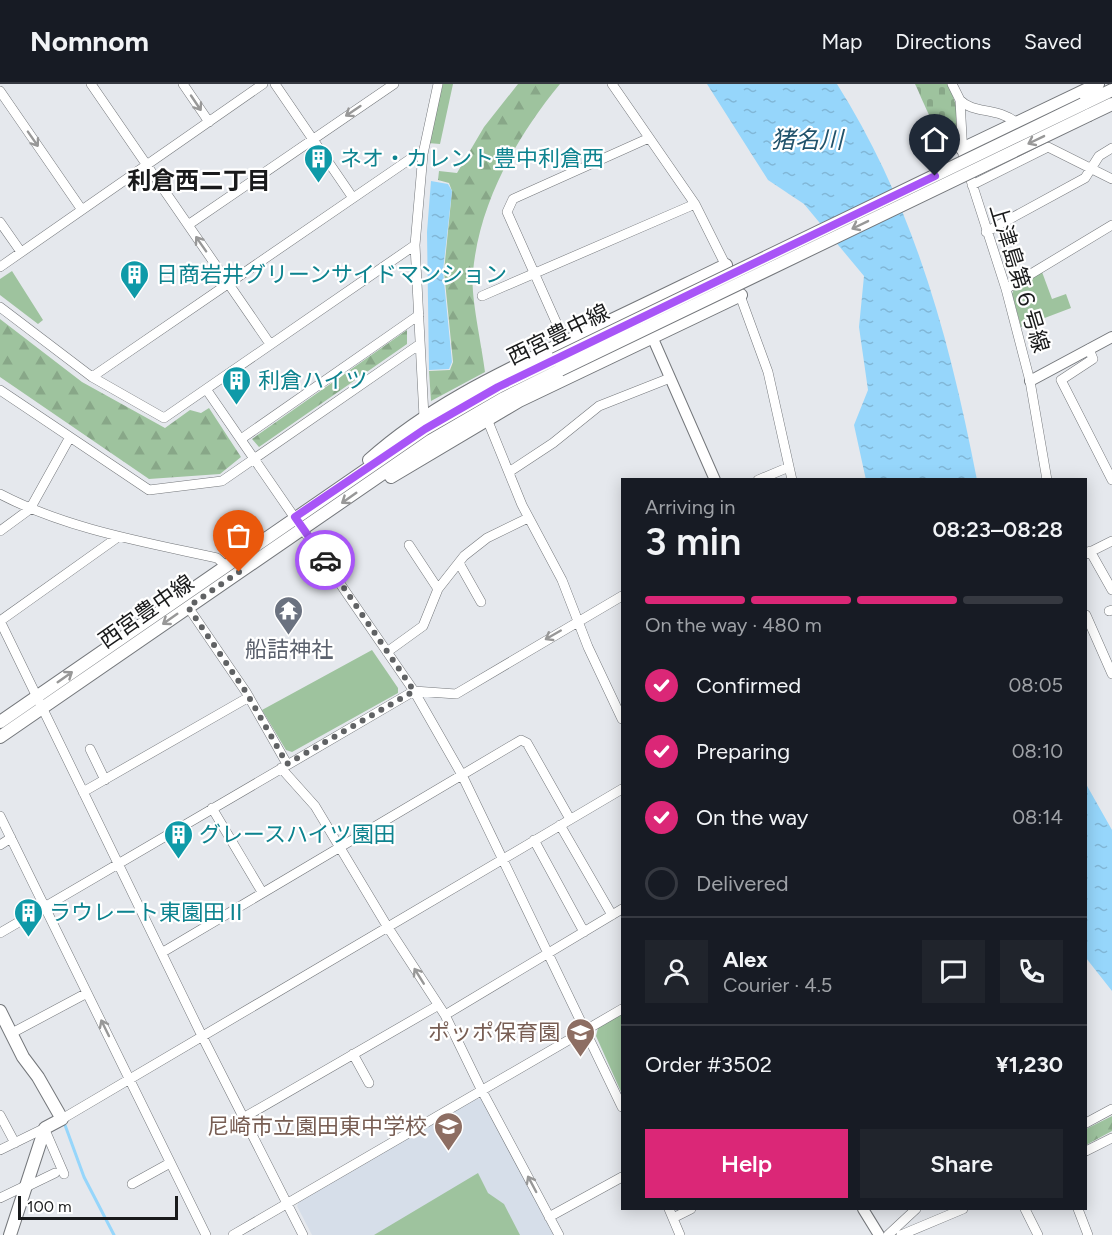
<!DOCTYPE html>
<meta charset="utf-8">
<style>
:root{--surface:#171b24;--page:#20242c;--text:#f1f3f6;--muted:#9ea1a6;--line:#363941;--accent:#db2777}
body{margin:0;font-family:Figtree,"Noto Sans JP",sans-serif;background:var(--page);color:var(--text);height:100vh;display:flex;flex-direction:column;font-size:22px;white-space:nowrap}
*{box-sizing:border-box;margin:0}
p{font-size:20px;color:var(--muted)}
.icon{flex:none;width:33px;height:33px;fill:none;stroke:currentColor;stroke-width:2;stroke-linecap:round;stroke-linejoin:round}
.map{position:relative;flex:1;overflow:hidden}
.side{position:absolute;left:621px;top:394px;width:466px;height:732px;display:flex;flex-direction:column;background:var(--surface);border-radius:0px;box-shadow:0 3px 15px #0003}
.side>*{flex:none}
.scale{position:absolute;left:18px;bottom:15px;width:160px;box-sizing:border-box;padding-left:6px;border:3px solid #191a1b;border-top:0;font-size:16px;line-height:21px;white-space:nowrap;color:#191a1b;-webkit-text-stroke:4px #fff;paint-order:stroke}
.pin{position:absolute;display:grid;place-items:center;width:51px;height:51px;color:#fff;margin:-62px -26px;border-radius:50% 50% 50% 0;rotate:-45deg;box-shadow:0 0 6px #0007}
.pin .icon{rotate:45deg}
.courier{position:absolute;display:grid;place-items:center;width:60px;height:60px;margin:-30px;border:4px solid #a855f7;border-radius:50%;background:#fff;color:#222;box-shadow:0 2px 8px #0007}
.head em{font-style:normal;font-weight:600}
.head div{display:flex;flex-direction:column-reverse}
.head{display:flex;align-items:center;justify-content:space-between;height:102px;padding:0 24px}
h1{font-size:39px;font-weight:600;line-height:45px}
.bar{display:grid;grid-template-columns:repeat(4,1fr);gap:9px 6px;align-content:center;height:72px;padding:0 24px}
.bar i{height:8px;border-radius:4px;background:var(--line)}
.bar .selected{background:var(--accent)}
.bar p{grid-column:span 4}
.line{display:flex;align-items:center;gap:15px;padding:0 24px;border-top:2px solid var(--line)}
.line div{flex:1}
.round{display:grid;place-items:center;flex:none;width:63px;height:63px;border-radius:0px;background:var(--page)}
ol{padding:0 24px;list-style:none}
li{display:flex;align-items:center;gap:18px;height:66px}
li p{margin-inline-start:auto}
li .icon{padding:6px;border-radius:50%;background:var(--accent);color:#fff;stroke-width:4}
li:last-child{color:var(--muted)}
li i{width:33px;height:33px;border:3px solid var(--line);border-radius:50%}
.action{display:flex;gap:12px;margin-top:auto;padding:12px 24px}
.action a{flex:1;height:69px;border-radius:0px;background:var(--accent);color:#fff;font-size:24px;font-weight:600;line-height:69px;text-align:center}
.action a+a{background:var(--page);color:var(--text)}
header{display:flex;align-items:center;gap:36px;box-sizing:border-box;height:84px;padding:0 30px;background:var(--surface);border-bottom:2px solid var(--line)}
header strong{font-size:28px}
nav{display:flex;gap:33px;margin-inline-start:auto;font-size:21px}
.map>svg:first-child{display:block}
.built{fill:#d6dee9}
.green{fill:#9ec39e}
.forest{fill:url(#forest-firs)}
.cemetery{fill:url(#cemetery-stones)}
.water{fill:url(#water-ripples)}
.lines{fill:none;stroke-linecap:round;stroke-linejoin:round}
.stream{stroke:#96d6fb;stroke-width:3}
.minor-casing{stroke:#74777b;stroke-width:10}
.tertiary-casing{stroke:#74777b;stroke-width:12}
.secondary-casing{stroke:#74777b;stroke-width:14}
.minor{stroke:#fff;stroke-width:9}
.tertiary{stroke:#fff;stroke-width:10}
.secondary{stroke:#fff;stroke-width:12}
.secondary-bridge-casing{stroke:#74777b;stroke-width:14;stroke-linecap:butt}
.secondary-bridge{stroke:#fff;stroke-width:12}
.oneway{stroke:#989898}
.done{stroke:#606264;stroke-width:6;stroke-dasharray:0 10.8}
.route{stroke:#a855f7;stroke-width:8}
.labels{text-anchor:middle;stroke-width:4.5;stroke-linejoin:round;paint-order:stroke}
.culture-label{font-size:22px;fill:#0d838f;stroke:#fff;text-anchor:start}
.street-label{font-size:22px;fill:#191a1b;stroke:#fff}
.worship-label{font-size:22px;fill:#5b616d;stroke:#fff}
.education-label{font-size:22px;fill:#785e54;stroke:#fff;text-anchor:end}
.water-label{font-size:24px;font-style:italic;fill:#21536c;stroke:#fff}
.neighbourhood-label{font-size:24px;font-weight:bold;fill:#191a1b;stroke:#fff}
</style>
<header>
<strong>Nomnom</strong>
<nav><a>Map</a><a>Directions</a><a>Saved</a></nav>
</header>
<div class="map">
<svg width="1112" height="1151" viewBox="0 0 1112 1151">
<defs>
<pattern id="forest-firs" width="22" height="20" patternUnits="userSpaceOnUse" patternTransform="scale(1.5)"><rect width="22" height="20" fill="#9ec39e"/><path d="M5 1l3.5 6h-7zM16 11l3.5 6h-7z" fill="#88a788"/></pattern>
<pattern id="cemetery-stones" width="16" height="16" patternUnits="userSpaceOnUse" patternTransform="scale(1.5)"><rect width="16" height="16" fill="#9ec39e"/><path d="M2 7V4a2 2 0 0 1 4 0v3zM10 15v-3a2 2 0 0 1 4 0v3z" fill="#88a788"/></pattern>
<pattern id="water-ripples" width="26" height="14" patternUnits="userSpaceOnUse" patternTransform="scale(1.5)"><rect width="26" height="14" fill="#96d6fb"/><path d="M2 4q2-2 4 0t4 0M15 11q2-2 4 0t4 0" fill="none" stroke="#81b7d7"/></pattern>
</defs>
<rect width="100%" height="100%" fill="#e5e8ed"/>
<path class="built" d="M475 1015H481L555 1151H312L297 1122 299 1118Z"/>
<path class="green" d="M443 0H453L440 60 428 59Z
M12 187 43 236 38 240 0 211V195Z
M1042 188 1052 215 1066 210 1071 224 1021 243 1012 210 1014 205Z
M372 566 398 604V609L292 668 286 666 262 626Z
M622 930V1010L596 952 598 944Z
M478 1089 488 1109 504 1120 520 1151H374Z"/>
<path class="forest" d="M518 0H560C517 52 479 119 473 188 470 211 482 262 485 288L431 317 429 287 450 286 453 278 444 187 452 107 449 99 438 96 439 87 457 89 484 43Z
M0 235 82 298 165 344 190 326 201 329 209 324 241 373 220 390 149 395 0 293Z
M407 246V260L259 363 252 355Z
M1112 1032V1047L1086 1061V1045Z"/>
<path class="cemetery" d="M915 0H949L958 28 957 61C936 56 924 18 915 0Z"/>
<path class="water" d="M707 0H837C914 122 950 256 977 396H866L854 341 868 306 859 243 864 192 804 120 768 96Z
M431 97 448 100 452 107 443 187 452 278 449 285 429 286 427 148Z
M1086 700 1112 746V907L1086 874Z"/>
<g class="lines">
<path class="stream" d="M65 1041 84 1093 114 1151"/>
<defs>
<path id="minor" d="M91 0 270 260
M183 0 209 38
M275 0 353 114
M612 0 695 120 728 186
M952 0 960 16 963 71
M0 7 82 126
M960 16C973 30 998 23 1017 39
M967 84 1006 205 1030 297 1047 396
M972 101 1048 63 1112 95
M0 138 21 168
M188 141 394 0
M986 148 1085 94 1099 72 1112 64
M0 183 263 0
M1006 205 1112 141
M738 206 768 288 792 396
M482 212 695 120
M0 223 92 293 164 334 415 161
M565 258 507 128 513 115 649 54
M1089 265 1093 275 1061 296 1112 396
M92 293 413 73 423 70
M206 305 414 607 456 610 622 512
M0 306 149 406 222 397 420 260
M424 333 415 161 423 70 438 0
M487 335 522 421 562 496 588 563 622 635
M241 355 419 231
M509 388 553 359 599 322 670 294
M758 396 789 383
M0 410C67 445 144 458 217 474L226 482
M0 447 30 425 70 353
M409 461 438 505
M1090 467 1112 506
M1086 470 1112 457
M459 479 481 518
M188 523 246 608 287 680
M1109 527 1112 526
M1086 531 1112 590
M0 537 202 952 303 1151
M0 537 118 453
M387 568 423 542 438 505 464 472 487 454 528 434
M90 665 105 696
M281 684 315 722 387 842 445 931 481 1005 559 1151
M83 708 249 613
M212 724 262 808
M0 732 206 1151
M560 741 612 831
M534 756 584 848
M0 761 11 754
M0 849 414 607 462 691 622 1023
M163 868 521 656 527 659 570 735
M445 931 622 825
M12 949 87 909
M353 970 369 999
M0 1031 15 1059
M243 1034 437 922
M62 1035 622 705
M1086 1039 1112 1025
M45 1046 64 1090
M0 1066 45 1044
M1086 1067 1112 1054
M132 1100 170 1079
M24 1104 55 1089
M0 1114 25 1102
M669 1125 680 1151
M1025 1125 1038 1151
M1078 1125 1088 1151
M549 1133 622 1093
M673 1134 691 1125
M233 1151 622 925
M888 1151 916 1125
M901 1151 963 1125"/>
<path id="tertiary" d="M650 248 715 396
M1030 297 1112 253
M863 1125 879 1151"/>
<path id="secondary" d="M1083 20 1112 6
M1089 31 1112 20
M962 65 1098 0
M369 376C427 324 496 291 565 258 619 233 672 207 726 181
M391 393 519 317 741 211
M0 638 425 345 498 303 555 275
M0 653 430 357 504 314 560 286
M0 927 23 973 38 993 62 1035 45 1044 10 1151"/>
</defs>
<use href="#minor" class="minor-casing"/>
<use href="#tertiary" class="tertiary-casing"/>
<use href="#secondary" class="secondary-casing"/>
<use href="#minor" class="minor"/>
<use href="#tertiary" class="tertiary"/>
<use href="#secondary" class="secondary"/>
<defs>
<path id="secondary-bridge" d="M555 275 1083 20
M560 286 1089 31"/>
</defs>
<use href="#secondary-bridge" class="secondary-bridge-casing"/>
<use href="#secondary-bridge" class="secondary-bridge"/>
</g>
<defs><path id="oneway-shaft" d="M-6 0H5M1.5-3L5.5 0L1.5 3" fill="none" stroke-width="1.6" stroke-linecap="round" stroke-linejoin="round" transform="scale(1.5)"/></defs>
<g class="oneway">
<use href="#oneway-shaft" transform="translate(196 19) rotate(56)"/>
<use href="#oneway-shaft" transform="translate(353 27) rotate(146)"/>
<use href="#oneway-shaft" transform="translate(33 55) rotate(55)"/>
<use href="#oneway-shaft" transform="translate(1036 56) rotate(154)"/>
<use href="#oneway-shaft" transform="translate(860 141) rotate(154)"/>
<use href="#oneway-shaft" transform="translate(201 160) rotate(-125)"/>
<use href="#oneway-shaft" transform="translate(349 414) rotate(145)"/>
<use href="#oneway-shaft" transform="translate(170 535) rotate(145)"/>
<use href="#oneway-shaft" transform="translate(553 551) rotate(150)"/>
<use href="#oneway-shaft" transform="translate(65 593) rotate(-35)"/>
<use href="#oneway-shaft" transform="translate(419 892) rotate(-122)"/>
<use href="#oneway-shaft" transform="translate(105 944) rotate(-116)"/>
<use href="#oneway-shaft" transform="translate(532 1100) rotate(-118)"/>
</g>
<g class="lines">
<path class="done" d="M239 488 188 523 246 608 287 680 414 607 325 476"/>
<path class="route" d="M325 476 295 433 425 345 498 303 935 92"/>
</g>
<defs>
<symbol id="building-pin" viewBox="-11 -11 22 30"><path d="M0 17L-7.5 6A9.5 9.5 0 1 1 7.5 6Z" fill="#0f9aa8" stroke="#fff"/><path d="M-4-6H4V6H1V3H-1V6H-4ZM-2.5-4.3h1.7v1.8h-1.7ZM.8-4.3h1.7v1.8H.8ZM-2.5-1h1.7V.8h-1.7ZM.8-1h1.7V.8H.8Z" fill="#fff"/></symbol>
<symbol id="temple-pin" viewBox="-11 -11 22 30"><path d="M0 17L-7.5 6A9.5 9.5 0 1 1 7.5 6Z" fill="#6b7280" stroke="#fff"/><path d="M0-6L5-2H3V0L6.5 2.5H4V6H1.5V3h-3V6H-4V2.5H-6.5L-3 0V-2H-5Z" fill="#fff"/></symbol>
<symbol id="school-pin" viewBox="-11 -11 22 30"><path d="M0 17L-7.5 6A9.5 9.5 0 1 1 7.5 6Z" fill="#8d6e63" stroke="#fff"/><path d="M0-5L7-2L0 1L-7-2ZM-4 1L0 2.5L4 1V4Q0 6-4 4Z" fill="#fff"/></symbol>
</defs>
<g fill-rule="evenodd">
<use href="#building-pin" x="302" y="58" width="33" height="45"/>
<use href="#building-pin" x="118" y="174" width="33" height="45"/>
<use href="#building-pin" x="220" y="280" width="33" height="45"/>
<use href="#temple-pin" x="272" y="510" width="33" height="45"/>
<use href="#building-pin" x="162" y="734" width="33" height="45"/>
<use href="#building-pin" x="12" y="812" width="33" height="45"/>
<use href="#school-pin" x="564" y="932" width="33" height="45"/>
<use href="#school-pin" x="432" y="1026" width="33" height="45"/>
</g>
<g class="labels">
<g class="culture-label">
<text x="340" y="82">ネオ・カレント豊中利倉西</text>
<text x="156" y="198">日商岩井グリーンサイドマンション</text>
<text x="258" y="304">利倉ハイツ</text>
<text x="199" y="758">グレースハイツ園田</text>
<text x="49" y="836">ラウレート東園田Ⅱ</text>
</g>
<g class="street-label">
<text transform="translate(1020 194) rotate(73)" y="8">上津島第６号線</text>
<text transform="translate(558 250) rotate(-26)" y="8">西宮豊中線</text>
<text transform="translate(146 527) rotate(-35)" y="8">西宮豊中線</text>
</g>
<g class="worship-label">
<text x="289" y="573">船詰神社</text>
</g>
<g class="education-label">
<text x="560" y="956">ポッポ保育園</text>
<text x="427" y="1050">尼崎市立園田東中学校</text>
</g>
<g class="water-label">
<text x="807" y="64">猪名川</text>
</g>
<g class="neighbourhood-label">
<text x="199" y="105">利倉西二丁目</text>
</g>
</g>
</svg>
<div class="scale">100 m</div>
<div class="pin" style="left:239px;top:488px;background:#ea580c"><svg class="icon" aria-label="bag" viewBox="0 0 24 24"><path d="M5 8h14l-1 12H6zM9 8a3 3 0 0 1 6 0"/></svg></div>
<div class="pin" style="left:935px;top:92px;background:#1f2937"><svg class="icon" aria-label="home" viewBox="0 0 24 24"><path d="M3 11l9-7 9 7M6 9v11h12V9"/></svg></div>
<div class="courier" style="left:325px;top:476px"><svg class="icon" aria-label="car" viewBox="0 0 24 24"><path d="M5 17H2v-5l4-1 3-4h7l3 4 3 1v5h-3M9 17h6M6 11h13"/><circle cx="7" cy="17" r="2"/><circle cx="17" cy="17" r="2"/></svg></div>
<section class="side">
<div class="head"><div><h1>3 min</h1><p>Arriving in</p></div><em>08:23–08:28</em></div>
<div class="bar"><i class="selected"></i><i class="selected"></i><i class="selected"></i><i></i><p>On the way · 480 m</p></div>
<ol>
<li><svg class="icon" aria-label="check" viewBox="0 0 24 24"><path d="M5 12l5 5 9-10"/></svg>Confirmed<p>08:05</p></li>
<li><svg class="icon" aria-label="check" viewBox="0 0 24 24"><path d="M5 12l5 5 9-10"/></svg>Preparing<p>08:10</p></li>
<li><svg class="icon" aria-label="check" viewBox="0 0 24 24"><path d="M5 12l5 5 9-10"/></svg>On the way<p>08:14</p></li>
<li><i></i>Delivered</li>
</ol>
<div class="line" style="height:108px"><a class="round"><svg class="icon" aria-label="person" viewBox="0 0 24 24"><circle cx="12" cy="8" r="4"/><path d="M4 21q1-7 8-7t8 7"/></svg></a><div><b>Alex</b><p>Courier · 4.5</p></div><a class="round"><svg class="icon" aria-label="chat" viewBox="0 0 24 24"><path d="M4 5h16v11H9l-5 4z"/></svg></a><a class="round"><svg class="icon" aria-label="phone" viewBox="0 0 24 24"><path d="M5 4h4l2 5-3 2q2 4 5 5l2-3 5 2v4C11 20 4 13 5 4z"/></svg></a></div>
<div class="line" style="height:78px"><div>Order #3502</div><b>¥1,230</b></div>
<div class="action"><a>Help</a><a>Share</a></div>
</section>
</div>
